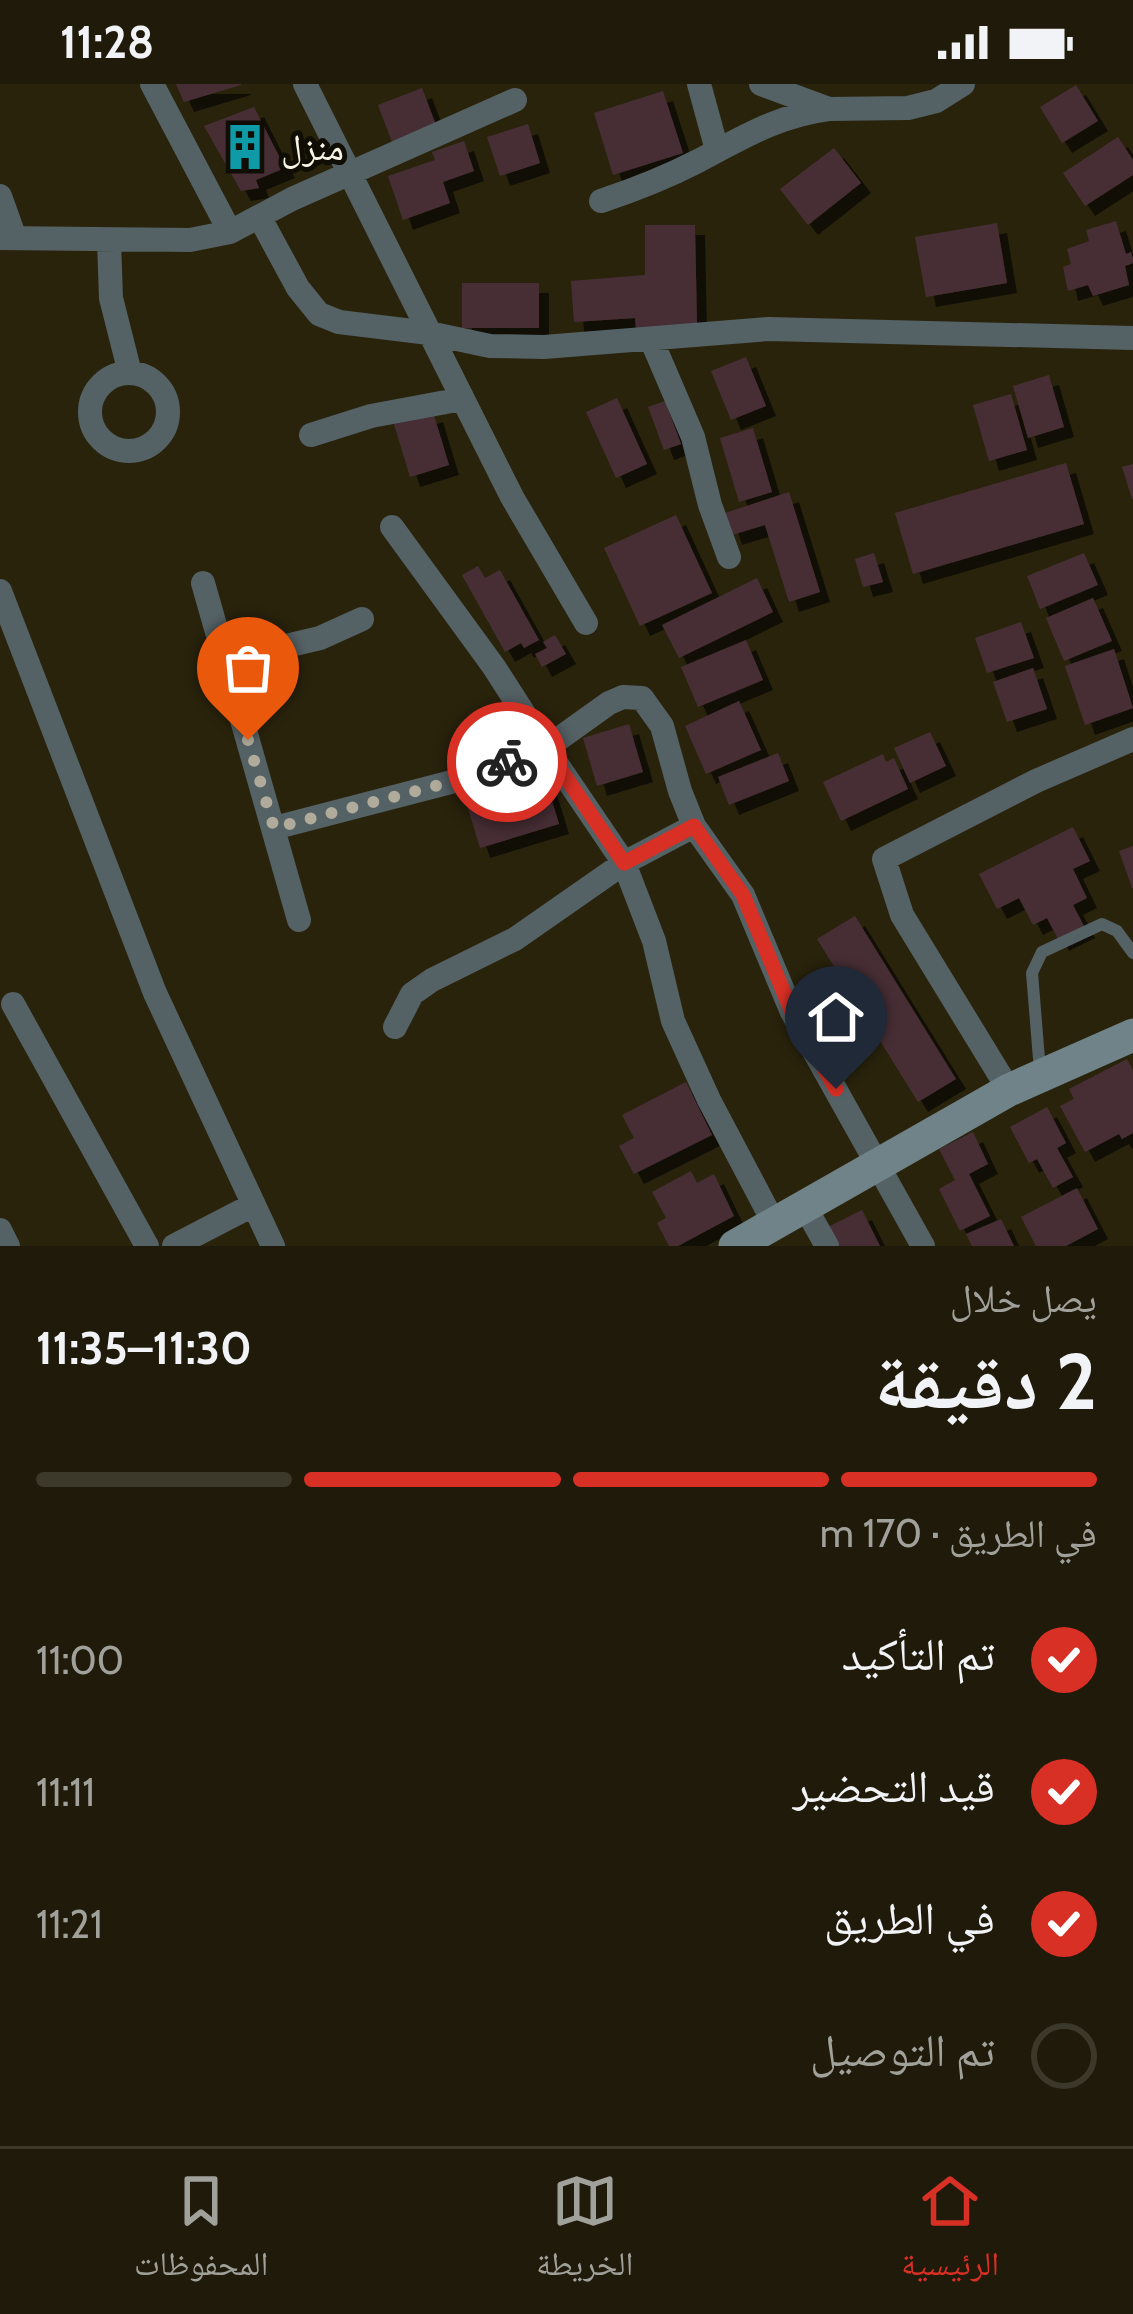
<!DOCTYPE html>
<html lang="ar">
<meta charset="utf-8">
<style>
:root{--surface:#1f1a09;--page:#272312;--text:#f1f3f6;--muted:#a1a19c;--line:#3c382a;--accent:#d93025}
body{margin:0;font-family:Cabin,"Noto Naskh Arabic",sans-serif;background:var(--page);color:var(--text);direction:rtl;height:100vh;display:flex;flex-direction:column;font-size:45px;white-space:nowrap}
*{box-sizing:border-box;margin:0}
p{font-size:39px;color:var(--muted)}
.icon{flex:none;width:66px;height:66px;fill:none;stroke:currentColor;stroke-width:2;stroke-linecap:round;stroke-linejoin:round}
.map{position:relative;height:1162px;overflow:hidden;direction:ltr}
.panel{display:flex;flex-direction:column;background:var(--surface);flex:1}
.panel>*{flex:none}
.pin{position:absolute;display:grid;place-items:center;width:102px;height:102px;color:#fff;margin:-123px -51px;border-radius:50% 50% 50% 0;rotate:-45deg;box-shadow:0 0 12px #0007}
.pin .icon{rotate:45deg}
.courier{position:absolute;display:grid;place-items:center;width:120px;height:120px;margin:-60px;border:9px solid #d93025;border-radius:50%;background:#fff;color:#222;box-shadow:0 3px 15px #0007}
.head em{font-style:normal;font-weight:700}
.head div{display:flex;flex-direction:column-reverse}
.head{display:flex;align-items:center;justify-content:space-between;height:204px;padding:0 36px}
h1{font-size:78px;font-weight:700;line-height:90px}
.bar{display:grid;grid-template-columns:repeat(4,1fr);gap:18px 12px;align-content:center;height:144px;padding:0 36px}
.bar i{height:15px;border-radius:9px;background:var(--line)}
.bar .current{background:var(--accent)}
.bar p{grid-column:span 4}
ol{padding:0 36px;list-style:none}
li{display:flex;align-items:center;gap:36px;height:132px}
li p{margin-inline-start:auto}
li .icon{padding:12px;border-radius:50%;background:var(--accent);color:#fff;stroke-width:4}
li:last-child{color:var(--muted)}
li i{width:66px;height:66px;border:6px solid var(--line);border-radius:50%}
.status{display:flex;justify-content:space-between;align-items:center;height:84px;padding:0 60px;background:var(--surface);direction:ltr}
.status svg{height:33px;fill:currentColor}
.tab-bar{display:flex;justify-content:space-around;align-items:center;height:168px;border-top:3px solid var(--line);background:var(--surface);font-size:33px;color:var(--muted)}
.tab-bar a{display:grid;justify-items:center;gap:6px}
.tab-bar .current{color:var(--accent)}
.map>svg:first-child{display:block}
.building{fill:#472f36;filter:url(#shadow)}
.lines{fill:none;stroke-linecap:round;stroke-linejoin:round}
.service{stroke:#546165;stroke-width:12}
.minor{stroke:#546165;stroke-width:24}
.secondary{stroke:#6f8389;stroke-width:33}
.done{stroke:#b0ab9a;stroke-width:12;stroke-dasharray:0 21.6}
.route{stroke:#d93025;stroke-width:15}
.labels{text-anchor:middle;stroke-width:10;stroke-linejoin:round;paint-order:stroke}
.poi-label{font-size:36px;fill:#f8f4e6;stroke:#0f0d04;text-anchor:start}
</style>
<div class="status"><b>11:28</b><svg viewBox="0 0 49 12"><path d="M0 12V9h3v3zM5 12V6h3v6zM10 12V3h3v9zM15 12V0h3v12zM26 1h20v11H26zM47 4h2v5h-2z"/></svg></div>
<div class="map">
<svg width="1133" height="1162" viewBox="0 0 1133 1162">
<defs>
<filter id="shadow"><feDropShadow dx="10" dy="10" stdDeviation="0" flood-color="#0009"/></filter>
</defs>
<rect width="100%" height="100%" fill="#29230c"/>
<path class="building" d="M176 0H241V1L184 18Z
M1076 1 1098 37 1062 59 1040 23Z
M422 4 436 41 392 58 378 21Z
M663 7 683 69 613 91 594 29Z
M254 23 285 84 256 96 259 104 241 107 204 42Z
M528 40 540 79 500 92 487 53Z
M1118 53 1133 76V91L1085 122 1063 89Z
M464 57 474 87 443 98 450 119 403 136 388 92 435 76 432 68Z
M834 64 861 99 808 141 780 105Z
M1116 137 1126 170 1131 168 1133 175V179L1125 182 1129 201 1093 212 1088 201 1068 207 1063 183 1071 180 1067 165 1089 157 1086 146Z
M997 139 1007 199 926 213 915 153Z
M645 141H695L697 241 636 246 635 234 574 238 571 197 645 191Z
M462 199H539V244H462Z
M746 273 766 322 731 336 711 287Z
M1049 291 1064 343 1028 354 1013 302Z
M1011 310 1027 366 989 377 973 321Z
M617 314 647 380 616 394 586 328Z
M665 317 681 360 664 366 648 323Z
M433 328 449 381 410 393 394 340Z
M753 344 772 408 739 418 720 354Z
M1066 379 1084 440 913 490 895 429Z
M1133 380V415H1132L1122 383Z
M789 408 820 508 789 518 765 441 732 451 725 429Z
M676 431 712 509 640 542 604 464Z
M874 469 883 498 863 503 855 475Z
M1084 469 1098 501 1040 525 1027 492Z
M478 482 485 494 500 486 539 556 524 564 521 559 505 568 462 491Z
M757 494 773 528 679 574 662 541Z
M1093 514 1112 557 1064 577 1046 534Z
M1021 538 1034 574 987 589 975 554Z
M555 551 566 570 542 583 535 570 547 564 543 558Z
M746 556 763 596 698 623 681 583Z
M1114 565 1133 624 1085 641 1065 582Z
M1033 584 1047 625 1007 638 993 598Z
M739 617 761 666 706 690 685 642Z
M629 640 643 688 597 702 583 654Z
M930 648 946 682 910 699 894 664Z
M778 669 789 697 729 721 718 693Z
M883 670 886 678 894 674 908 705 841 737 823 698Z
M545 694 559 740 480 764 466 718Z
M1073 743 1090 777 1073 785 1087 814 1073 821 1085 844 1059 857 1047 834 1033 841 1019 814 997 825 979 790Z
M1133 762V804H1132L1119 767Z
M855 832 956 995 918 1018 817 855Z
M1127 975 1133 986V1049L1122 1055 1119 1050 1085 1068 1060 1022 1074 1015 1069 1005Z
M686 998 712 1051 634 1090 619 1062 634 1054 622 1031Z
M1047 1023 1066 1059 1057 1064 1073 1093 1053 1104 1037 1075 1029 1079 1010 1043Z
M973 1048 988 1080 969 1090 990 1132 960 1147 939 1105 955 1096 939 1065Z
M691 1087 697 1099 714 1090 734 1132 678 1162H669L657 1139 666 1134 652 1108Z
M1077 1104 1098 1145 1066 1162H1036L1021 1133Z
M862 1126 880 1162H832L824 1145Z
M1001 1135 1014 1162H972L966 1150Z"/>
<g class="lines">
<path class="service" d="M1040 987 1032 889 1042 868 1102 840 1117 847 1133 869"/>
<path class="minor" d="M152 0 230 148
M305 0 512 413 586 539
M699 0 717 66
M761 0 829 25 908 24 936 17 963 0
M0 112 15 154
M601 117C634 106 667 93 698 77 742 54 779 31 829 25
M260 134 298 204 319 230 339 238 429 249 490 262 544 263 769 245 1133 254
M0 154 190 156 230 148 292 115 515 16
M109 157 111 214 130 289
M651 255 693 353 710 421 729 473
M90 328a39 39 0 1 1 78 0a39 39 0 1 1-78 0Z
M311 351 371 332 462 315
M203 499 299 836
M0 507 155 909 273 1162
M227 576 320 554 362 535
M274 744 459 696 546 664 494 583 392 443
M13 920 147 1162
M395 943 412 910 432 896 515 855 624 779 694 742
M1009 1006 902 831 884 775 1036 697 1133 655
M805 1123 827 1162
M775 1141 709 1016 673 937 654 857 624 779 546 664 609 619 623 613 642 614 662 642 680 707 694 742 743 811 792 928 923 1162
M0 1146 8 1162
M174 1162 253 1121"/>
<path class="secondary" d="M735 1162 1009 1006 1133 951"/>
</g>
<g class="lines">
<path class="done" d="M248 656 274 744 458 696 507 678"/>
<path class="route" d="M507 678 546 664 624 779 694 742 743 811 792 928 836 1005"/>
</g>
<defs>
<symbol id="building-bare" viewBox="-9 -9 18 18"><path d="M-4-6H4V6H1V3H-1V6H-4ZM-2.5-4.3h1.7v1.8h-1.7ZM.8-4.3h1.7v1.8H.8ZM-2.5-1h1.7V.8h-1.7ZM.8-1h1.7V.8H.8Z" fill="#0f9aa8" stroke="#0f0d04" stroke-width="2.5" paint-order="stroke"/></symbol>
</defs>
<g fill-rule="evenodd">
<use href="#building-bare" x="212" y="30" width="66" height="66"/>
</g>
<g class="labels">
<g class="poi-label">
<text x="281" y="76">منزل</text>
</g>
</g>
</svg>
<div class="pin" style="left:248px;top:656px;background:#ea580c"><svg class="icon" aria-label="bag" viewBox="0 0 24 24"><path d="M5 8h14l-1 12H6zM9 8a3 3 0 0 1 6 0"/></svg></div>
<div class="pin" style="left:836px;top:1005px;background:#1f2937"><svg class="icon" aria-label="home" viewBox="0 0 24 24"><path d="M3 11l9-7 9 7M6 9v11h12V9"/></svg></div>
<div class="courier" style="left:507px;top:678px"><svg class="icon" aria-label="bike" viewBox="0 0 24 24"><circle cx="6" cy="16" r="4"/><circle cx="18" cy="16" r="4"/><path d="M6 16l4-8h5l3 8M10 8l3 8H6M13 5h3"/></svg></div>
</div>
<section class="panel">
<div class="head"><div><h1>2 دقيقة</h1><p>يصل خلال</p></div><em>11:30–11:35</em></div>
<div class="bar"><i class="current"></i><i class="current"></i><i class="current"></i><i></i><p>في الطريق · 170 m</p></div>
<ol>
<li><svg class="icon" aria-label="check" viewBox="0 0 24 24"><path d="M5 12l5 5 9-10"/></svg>تم التأكيد<p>11:00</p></li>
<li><svg class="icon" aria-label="check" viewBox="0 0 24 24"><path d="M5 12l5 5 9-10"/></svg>قيد التحضير<p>11:11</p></li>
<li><svg class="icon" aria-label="check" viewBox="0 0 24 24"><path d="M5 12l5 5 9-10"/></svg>في الطريق<p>11:21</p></li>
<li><i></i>تم التوصيل</li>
</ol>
</section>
<nav class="tab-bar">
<a class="current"><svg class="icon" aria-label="home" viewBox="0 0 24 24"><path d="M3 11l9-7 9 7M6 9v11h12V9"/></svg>الرئيسية</a>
<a><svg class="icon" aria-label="map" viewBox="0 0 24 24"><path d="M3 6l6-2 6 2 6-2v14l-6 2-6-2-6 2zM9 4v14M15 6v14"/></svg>الخريطة</a>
<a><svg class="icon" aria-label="saved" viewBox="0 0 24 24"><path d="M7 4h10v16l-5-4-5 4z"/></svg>المحفوظات</a>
</nav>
